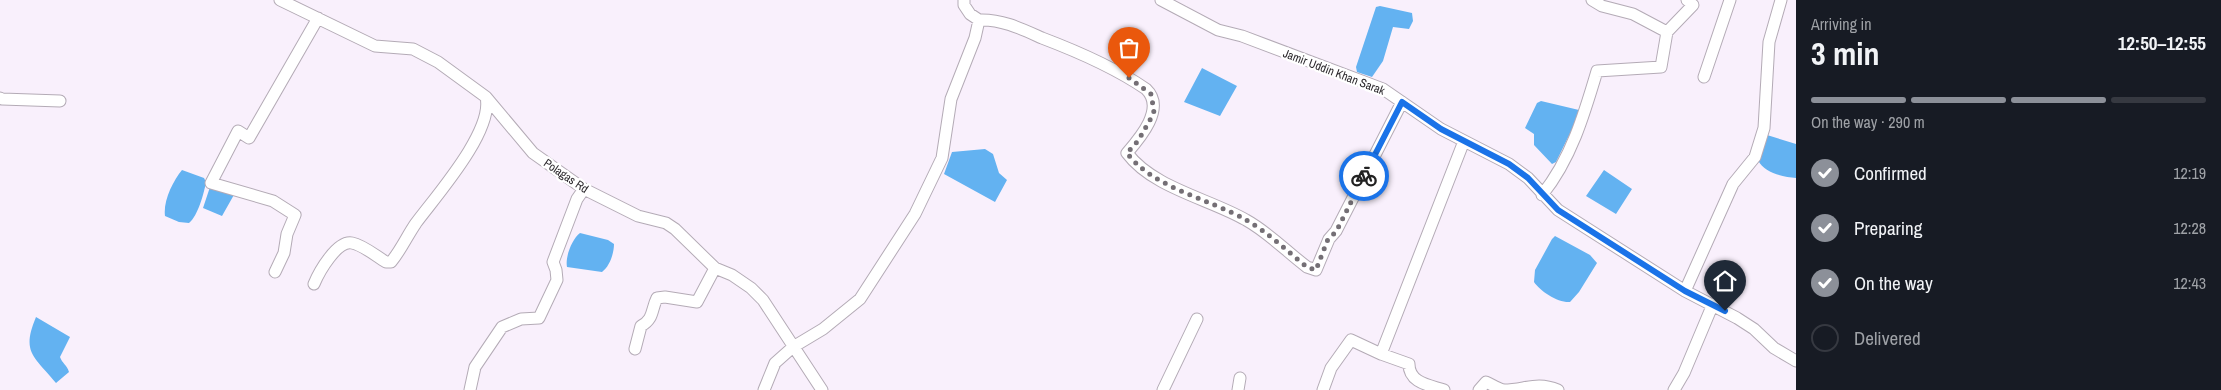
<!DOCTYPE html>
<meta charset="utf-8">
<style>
:root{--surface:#171b24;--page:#20242c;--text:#f1f3f6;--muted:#9ea1a6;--line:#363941;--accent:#8c9099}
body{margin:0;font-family:"Archivo Narrow",sans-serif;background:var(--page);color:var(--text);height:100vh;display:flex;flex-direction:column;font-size:19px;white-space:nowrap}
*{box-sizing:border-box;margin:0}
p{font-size:16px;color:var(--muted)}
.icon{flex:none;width:28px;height:28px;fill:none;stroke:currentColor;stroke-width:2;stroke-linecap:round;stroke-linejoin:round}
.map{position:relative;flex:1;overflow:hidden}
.drawer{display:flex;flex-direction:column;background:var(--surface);width:425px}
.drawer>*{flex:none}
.pin{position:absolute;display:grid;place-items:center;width:42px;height:42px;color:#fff;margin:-51px -21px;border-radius:50% 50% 50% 0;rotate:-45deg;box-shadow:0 0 5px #0007}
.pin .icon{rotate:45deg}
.courier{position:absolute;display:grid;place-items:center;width:50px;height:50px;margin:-25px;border:4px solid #1a73e8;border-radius:50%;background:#fff;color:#222;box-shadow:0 1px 6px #0007}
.headline em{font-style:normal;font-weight:800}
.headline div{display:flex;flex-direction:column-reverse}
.headline{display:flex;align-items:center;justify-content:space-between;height:85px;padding:0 15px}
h1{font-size:32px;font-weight:800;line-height:38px}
.bar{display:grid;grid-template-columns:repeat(4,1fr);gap:8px 5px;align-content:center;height:60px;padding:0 15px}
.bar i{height:6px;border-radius:4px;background:var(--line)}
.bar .selected{background:var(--accent)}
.bar p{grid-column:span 4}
ol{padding:0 15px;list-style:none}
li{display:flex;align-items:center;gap:15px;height:55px}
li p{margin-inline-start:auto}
li .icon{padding:5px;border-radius:50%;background:var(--accent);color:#fff;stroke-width:4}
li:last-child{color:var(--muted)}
li i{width:28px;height:28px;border:2px solid var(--line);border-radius:50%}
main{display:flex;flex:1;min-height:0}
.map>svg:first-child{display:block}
.water{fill:#63b2f1}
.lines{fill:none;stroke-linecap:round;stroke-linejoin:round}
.minor-casing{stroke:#b4abb6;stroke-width:13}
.minor{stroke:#fff;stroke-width:11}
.done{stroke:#746f75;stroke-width:5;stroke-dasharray:0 9}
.route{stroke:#1a73e8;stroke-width:6}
.labels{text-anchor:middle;stroke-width:4.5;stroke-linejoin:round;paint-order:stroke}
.street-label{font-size:12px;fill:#2c292d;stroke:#fff}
</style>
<main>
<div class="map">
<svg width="1796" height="390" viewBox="0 0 1796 390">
<rect width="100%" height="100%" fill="#f9f0fc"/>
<path class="water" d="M1380 6 1412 13 1413 21 1409 29 1393 27 1383 61 1372 77 1357 72 1356 67 1376 7Z
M1202 68 1237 86 1220 116 1184 102Z
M1541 101 1579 110 1580 113 1556 162 1552 164 1534 145V134L1525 128 1537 103Z
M1767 135 1796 144V178C1783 177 1764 173 1758 160Z
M985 149 993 154 999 173 1007 180 995 202 944 174 952 152Z
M182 170 204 178 206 182C204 193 198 216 189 223L179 222 165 216C163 201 173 181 182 170Z
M1604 170 1632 189 1616 214 1586 196Z
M210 187 235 193 222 216 203 208Z
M580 233 608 240 614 244C614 253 610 266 602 272L567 267C565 257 572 239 580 233Z
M1555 236 1590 255 1597 263 1579 292 1570 302C1558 303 1540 291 1534 282L1535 270 1552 239Z
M36 317 70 337 60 357C62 363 67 365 69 372L56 383C34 356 21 353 36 317Z"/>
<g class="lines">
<defs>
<path id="minor" d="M280 0 375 46 413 49 438 62 486 97 533 153 584 189 638 216 666 223 675 229 715 268 732 275 751 288 763 300 822 390
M1161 0 1218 30 1242 36 1383 89 1441 129 1509 164 1528 178 1558 210 1685 291 1737 318 1754 329 1774 348 1796 361
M1592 0 1602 6 1633 14 1667 32
M979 20C1002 19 1022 29 1042 38 1079 52 1114 67 1146 89 1166 108 1140 138 1127 153 1153 188 1210 199 1246 220 1268 232 1287 252 1307 267L1316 270 1329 239 1336 231 1402 102
M1704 77 1730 0
M0 98 2 99 60 101
M1542 195C1571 159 1584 115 1597 71L1661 67 1667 32 1693 5 1687 0
M275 272 284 253 287 234 295 215 273 201 211 183 238 131 249 138 318 18
M314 284C319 272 337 240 352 243 363 245 376 256 386 262H391C401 250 407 236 416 223 436 196 494 131 486 97
M1685 291 1733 184 1755 157 1764 128 1769 42 1781 0
M635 349 641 326C654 319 651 310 657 298L665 297 697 302 715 268
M1381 354 1409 364C1409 383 1429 385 1444 390
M470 390 475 367 502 327 521 319 539 318 557 280 556 270 553 262 577 199 584 189
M764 390 775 363 793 347 823 329 860 299 915 214 942 158 951 99 975 38 979 20 970 14 964 5V0
M1163 390 1197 319
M1238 390 1240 378
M1323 390 1331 368 1351 340 1381 354 1464 141
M1479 390 1486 382C1491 384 1498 389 1504 390 1525 390 1536 381 1558 390
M1674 390 1684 373 1713 304"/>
</defs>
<use href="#minor" class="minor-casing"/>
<use href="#minor" class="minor"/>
</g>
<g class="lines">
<path class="done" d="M1129 78 1151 94 1154 111 1150 120 1138 141 1127 153C1153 188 1210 199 1246 220 1268 232 1288 252 1307 267L1316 270 1328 239 1336 232 1364 176"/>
<path class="route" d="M1364 176 1402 102 1441 129 1509 164 1528 178 1558 210 1685 291 1725 311"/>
</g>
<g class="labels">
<g class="street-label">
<text transform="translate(1334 72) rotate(21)" y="4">Jamir Uddin Khan Sarak</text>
<text transform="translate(566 176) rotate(34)" y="4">Polagas Rd</text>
</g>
</g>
</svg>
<div class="pin" style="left:1129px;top:78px;background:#ea580c"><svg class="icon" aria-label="bag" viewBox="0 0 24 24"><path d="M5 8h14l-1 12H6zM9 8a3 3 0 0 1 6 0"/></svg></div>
<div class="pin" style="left:1725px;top:311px;background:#1f2937"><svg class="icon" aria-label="home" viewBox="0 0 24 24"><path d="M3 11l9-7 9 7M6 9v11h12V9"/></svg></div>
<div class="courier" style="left:1364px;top:176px"><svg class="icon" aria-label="bike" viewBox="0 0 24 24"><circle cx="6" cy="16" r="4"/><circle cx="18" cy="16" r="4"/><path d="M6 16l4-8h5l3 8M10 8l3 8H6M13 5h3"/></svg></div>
</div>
<section class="drawer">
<div class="headline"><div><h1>3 min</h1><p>Arriving in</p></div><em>12:50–12:55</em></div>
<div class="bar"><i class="selected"></i><i class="selected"></i><i class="selected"></i><i></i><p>On the way · 290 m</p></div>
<ol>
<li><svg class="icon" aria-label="check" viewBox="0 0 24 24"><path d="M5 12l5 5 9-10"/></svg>Confirmed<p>12:19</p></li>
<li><svg class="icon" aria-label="check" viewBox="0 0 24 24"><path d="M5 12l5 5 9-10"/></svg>Preparing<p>12:28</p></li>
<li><svg class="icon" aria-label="check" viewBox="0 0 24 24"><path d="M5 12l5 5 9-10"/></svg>On the way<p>12:43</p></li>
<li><i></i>Delivered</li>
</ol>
</section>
</main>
